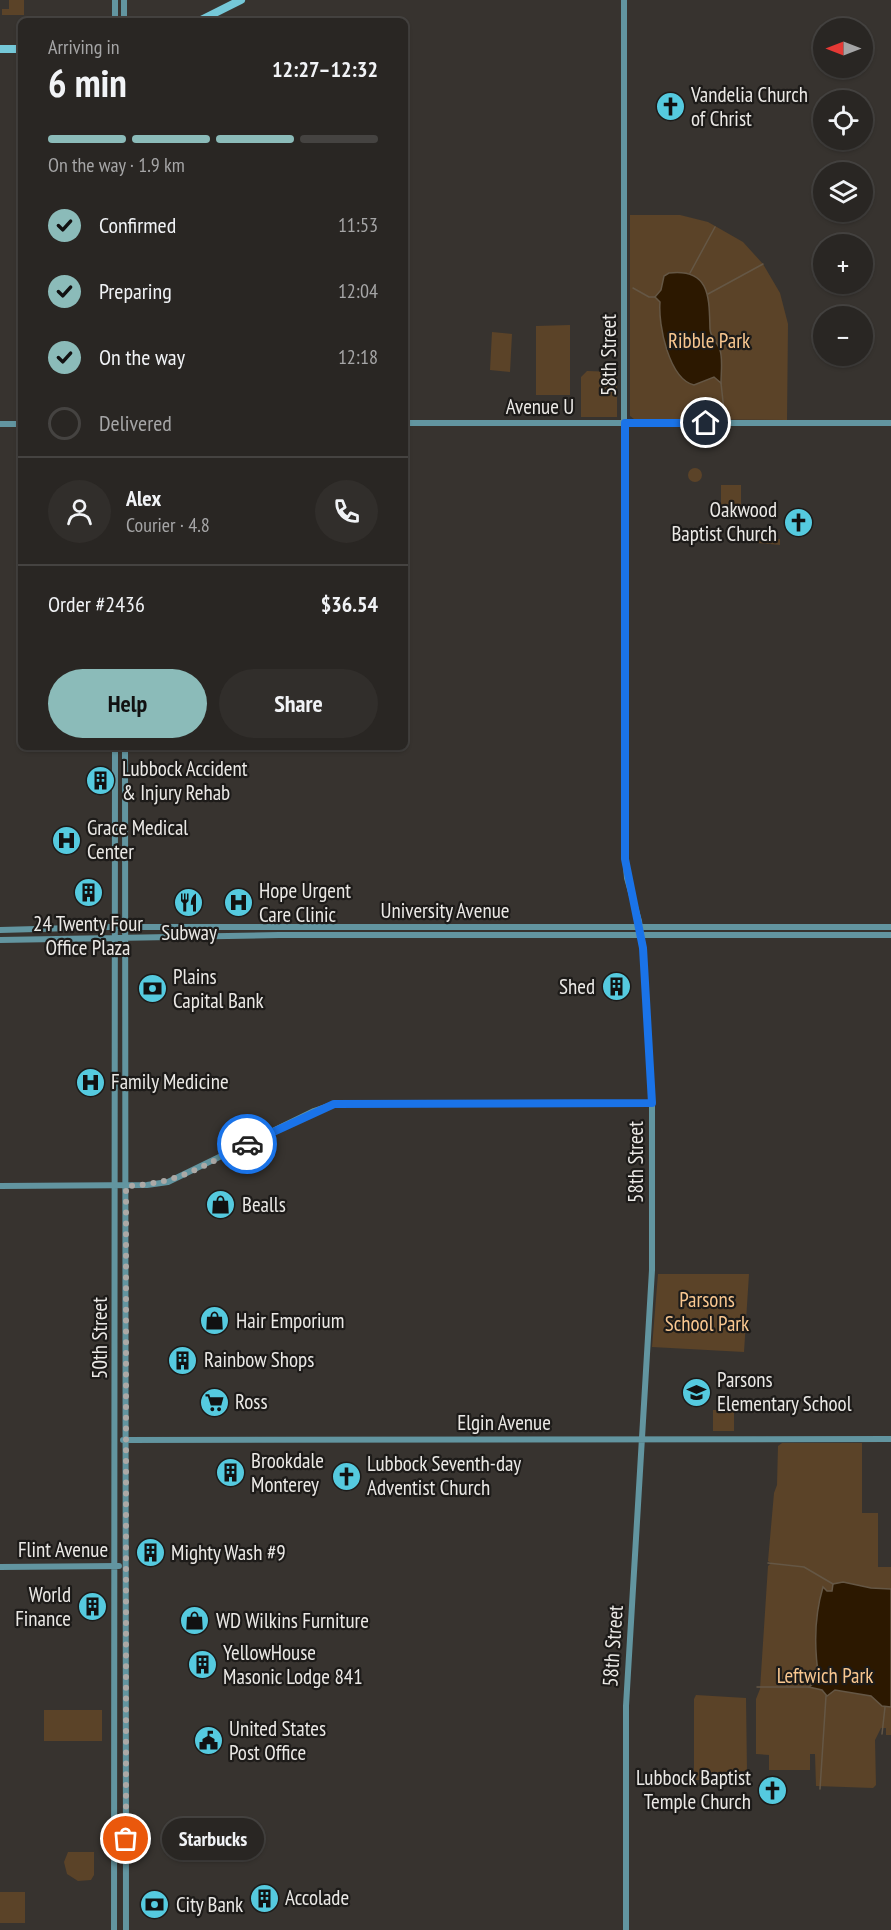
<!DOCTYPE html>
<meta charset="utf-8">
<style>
:root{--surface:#292623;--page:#312e2b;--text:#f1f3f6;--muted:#a5a5a6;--line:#454341;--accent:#8bbbb9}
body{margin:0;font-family:"PT Sans Narrow",sans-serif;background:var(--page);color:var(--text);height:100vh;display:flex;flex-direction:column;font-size:22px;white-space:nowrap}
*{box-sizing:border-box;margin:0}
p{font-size:20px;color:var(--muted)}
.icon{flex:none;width:33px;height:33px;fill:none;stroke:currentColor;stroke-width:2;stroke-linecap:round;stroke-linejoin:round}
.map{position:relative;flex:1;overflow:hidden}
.sheet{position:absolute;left:18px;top:18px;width:390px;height:732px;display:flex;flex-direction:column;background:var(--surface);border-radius:9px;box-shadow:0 2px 4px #0004,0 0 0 2px var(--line)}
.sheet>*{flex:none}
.needle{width:39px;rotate:270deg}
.controls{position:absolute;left:813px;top:18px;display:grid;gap:12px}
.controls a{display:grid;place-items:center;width:60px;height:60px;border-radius:50%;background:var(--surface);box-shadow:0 2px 4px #0004,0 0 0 2px var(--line);font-size:30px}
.pin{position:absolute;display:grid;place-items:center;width:51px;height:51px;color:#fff;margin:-26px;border:3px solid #fff;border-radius:50%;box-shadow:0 2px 6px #0007}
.courier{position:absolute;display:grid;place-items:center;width:60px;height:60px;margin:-30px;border:4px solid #1a73e8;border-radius:50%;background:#fff;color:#222;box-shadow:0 2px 8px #0007}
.bubble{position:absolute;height:42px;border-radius:21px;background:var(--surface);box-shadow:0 2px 4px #0004,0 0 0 2px var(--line);font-size:20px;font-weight:800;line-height:42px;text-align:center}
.summary em{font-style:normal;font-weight:800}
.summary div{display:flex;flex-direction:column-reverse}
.summary{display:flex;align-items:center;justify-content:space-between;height:102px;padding:0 30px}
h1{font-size:39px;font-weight:800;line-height:45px}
.bar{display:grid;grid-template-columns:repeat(4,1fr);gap:9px 6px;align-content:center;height:72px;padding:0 30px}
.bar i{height:8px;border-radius:4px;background:var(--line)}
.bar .selected{background:var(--accent)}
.bar p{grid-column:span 4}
.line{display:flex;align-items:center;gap:15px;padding:0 30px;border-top:2px solid var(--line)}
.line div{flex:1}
.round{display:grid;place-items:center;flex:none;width:63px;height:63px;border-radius:32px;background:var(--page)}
ol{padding:0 30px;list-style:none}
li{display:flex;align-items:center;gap:18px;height:66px}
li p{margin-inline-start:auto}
li .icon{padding:6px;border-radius:50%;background:var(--accent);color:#111;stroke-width:4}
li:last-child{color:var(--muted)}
li i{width:33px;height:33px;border:3px solid var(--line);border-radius:50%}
.action{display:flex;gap:12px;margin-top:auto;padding:12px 30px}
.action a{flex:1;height:69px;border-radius:36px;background:var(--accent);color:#111;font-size:24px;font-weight:800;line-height:69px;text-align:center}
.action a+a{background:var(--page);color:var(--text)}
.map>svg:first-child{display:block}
.green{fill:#5b4328}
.water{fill:#2c1800;stroke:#655745;stroke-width:1.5}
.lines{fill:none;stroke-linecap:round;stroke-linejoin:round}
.stream{stroke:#655745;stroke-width:1.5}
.secondary{stroke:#6295a0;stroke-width:6}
.highway{stroke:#75c8d8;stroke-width:8}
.done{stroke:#aca9a6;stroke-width:6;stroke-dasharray:0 10.8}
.route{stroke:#1a73e8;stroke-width:8}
.labels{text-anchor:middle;stroke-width:4.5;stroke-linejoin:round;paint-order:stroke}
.poi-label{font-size:21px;fill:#ebe9e6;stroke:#1d1b19;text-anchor:start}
.park-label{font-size:21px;fill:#f9c790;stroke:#1d1b19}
.street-label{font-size:21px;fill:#ebe9e6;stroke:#1d1b19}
</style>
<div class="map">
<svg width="891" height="1930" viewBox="0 0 891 1930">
<rect width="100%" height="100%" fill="#37332f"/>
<path class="green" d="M9 0H24V15H2V9H9Z
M630 215H680L708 222 743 242 763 264 780 293 788 324 787 420 634 419 630 416Z
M570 325V395H536V326Z
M492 332 512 334 510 372 490 370Z
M587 371 617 372V417H581V377Z
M688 475a7 7 0 1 1 14 0a7 7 0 1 1-14 0Z
M721 485H741V506H721Z
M758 532H764V540L780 539V545L758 543Z
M658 1274H749L744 1352 652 1347Z
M713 1410H734V1431H713Z
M782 1443H862V1513H878V1567H891V1735H886V1728H881L875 1740 876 1785 873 1788 816 1786 815 1754H810V1770H769V1755L756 1754V1699L760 1689 768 1566 771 1563 768 1561 774 1493 777 1485 778 1446Z
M696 1695 746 1698 747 1771 718 1772 716 1780H694V1699Z
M44 1710H102V1741H44Z
M68 1852H94V1875L91 1880 78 1881 67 1874 64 1862Z
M0 1892H25V1923H0Z"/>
<path class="water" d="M669 273C711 268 709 299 710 329 710 337 718 343 720 350 723 359 721 373 721 383L714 377 694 385C669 379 658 325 660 302L655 297 661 290 664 276Z
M843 1582 871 1588 891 1589V1707L882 1706 871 1696 835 1690 827 1696 822 1690 809 1687 819 1679C814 1648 814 1617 823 1587L827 1591H832L833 1584Z"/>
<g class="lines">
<path class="stream" d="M690 273 715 227
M633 288 649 297H655
M708 294 763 264
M721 383 725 420
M768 1563 804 1567 833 1584
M757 1687H809
M882 1734 885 1707
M820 1789 826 1696"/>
<path class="secondary" d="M115 0V21
M624 0V843L627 878 639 921 643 948 652 1103V1270L626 1706V1930
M124 21V0
M405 423H891
M0 424H21
M125 747 126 1930
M0 930 109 927H891
M0 940 279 935H891
M0 1186 147 1185 168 1182 314 1111 334 1104 652 1103
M123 1440 891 1439
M0 1567 119 1566
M114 1930 115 747"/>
<path class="highway" d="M199 21 241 0
M0 49H21"/>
</g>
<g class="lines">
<path class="done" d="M126 1839V1186C178 1184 202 1166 247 1144"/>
<path class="route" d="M247 1144 334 1104 652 1103 643 948 625 859V423H706"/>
</g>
<defs>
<symbol id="church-disc" viewBox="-11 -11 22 22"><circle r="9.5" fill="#55cadf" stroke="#1d1b19"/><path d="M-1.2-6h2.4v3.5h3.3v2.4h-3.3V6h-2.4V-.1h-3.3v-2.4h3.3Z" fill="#111"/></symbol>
<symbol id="building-disc" viewBox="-11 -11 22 22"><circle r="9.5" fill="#55cadf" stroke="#1d1b19"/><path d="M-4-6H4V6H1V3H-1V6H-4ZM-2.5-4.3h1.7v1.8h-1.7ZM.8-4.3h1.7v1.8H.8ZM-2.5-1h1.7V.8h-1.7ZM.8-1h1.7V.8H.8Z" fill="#111"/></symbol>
<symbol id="hospital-disc" viewBox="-11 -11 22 22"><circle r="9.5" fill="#55cadf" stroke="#1d1b19"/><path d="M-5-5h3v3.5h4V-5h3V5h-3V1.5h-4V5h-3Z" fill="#111"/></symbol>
<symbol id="restaurant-disc" viewBox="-11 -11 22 22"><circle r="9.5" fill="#55cadf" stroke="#1d1b19"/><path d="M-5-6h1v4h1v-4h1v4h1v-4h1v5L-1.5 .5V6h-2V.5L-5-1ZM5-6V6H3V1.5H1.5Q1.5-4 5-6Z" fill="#111"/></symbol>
<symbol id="bank-disc" viewBox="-11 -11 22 22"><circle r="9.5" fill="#55cadf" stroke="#1d1b19"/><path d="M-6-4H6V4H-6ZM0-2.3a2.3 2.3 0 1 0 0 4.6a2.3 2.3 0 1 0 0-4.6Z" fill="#111"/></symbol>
<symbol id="shop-disc" viewBox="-11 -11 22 22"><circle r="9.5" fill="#55cadf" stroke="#1d1b19"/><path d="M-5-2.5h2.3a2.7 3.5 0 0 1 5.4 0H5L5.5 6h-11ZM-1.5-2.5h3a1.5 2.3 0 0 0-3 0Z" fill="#111"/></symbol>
<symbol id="school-disc" viewBox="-11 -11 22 22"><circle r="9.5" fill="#55cadf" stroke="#1d1b19"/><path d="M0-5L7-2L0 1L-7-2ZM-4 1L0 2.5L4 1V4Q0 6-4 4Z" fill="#111"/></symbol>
<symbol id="supermarket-disc" viewBox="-11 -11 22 22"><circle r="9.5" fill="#55cadf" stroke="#1d1b19"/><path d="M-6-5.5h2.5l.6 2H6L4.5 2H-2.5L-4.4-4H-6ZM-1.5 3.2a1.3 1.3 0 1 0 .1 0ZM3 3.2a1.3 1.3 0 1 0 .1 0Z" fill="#111"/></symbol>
<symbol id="civic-disc" viewBox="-11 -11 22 22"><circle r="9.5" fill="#55cadf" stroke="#1d1b19"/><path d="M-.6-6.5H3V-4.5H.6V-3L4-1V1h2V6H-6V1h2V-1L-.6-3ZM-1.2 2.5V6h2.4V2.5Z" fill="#111"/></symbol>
</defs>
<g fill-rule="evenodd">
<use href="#church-disc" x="654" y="90" width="33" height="33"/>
<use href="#church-disc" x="782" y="506" width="33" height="33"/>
<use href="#building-disc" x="84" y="764" width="33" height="33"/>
<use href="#hospital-disc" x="50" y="824" width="33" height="33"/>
<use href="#building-disc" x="72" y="876" width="33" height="33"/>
<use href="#restaurant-disc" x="172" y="886" width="33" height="33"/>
<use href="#hospital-disc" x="222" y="886" width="33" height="33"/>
<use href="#building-disc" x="600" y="970" width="33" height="33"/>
<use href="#bank-disc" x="136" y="972" width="33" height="33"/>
<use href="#hospital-disc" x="74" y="1066" width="33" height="33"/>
<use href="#shop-disc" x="204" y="1188" width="33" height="33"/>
<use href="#shop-disc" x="198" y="1304" width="33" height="33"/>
<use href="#building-disc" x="166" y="1344" width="33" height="33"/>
<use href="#school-disc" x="680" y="1376" width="33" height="33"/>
<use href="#supermarket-disc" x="198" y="1386" width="33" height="33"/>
<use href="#building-disc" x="214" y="1456" width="33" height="33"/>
<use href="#church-disc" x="330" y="1460" width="33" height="33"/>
<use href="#building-disc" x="134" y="1536" width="33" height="33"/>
<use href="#building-disc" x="76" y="1590" width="33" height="33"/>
<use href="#shop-disc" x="178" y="1604" width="33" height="33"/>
<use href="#building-disc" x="186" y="1648" width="33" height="33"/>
<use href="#civic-disc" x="192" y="1724" width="33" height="33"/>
<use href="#church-disc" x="756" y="1774" width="33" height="33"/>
<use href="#building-disc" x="248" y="1882" width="33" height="33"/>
<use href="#bank-disc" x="138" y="1888" width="33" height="33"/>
</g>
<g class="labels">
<g class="poi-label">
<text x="691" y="102">Vandelia Church<tspan x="691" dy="24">of Christ</tspan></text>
<text x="777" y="517" text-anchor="end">Oakwood<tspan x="777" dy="24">Baptist Church</tspan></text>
<text x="122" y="776">Lubbock Accident<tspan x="122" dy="24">&amp; Injury Rehab</tspan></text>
<text x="87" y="835">Grace Medical<tspan x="87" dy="24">Center</tspan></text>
<text x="259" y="898">Hope Urgent<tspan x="259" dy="24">Care Clinic</tspan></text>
<text x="88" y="931" text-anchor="middle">24 Twenty Four<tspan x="88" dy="24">Office Plaza</tspan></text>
<text x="189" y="940" text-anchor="middle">Subway</text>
<text x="173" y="984">Plains<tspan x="173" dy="24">Capital Bank</tspan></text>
<text x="595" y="994" text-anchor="end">Shed</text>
<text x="111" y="1089">Family Medicine</text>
<text x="242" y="1212">Bealls</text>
<text x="236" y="1328">Hair Emporium</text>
<text x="204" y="1367">Rainbow Shops</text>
<text x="717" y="1387">Parsons<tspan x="717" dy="24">Elementary School</tspan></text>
<text x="235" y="1409">Ross</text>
<text x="251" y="1468">Brookdale<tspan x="251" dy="24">Monterey</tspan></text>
<text x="367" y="1471">Lubbock Seventh-day<tspan x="367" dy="24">Adventist Church</tspan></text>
<text x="171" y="1560">Mighty Wash #9</text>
<text x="71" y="1602" text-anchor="end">World<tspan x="71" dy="24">Finance</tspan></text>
<text x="216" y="1628">WD Wilkins Furniture</text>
<text x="223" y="1660">YellowHouse<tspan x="223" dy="24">Masonic Lodge 841</tspan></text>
<text x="229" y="1736">United States<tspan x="229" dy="24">Post Office</tspan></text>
<text x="751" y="1785" text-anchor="end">Lubbock Baptist<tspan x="751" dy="24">Temple Church</tspan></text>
<text x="285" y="1905">Accolade</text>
<text x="176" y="1912">City Bank</text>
</g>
<g class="park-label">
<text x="709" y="348">Ribble Park</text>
<text x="707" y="1307">Parsons<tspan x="707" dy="24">School Park</tspan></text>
<text x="825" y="1683">Leftwich Park</text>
</g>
<g class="street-label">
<text transform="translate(609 355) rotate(-90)" y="7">58th Street</text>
<text x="540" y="414">Avenue U</text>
<text x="445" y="918">University Avenue</text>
<text transform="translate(636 1162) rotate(-90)" y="7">58th Street</text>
<text transform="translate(100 1338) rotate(-90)" y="7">50th Street</text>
<text x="504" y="1430">Elgin Avenue</text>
<text x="63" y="1557">Flint Avenue</text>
<text transform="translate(613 1646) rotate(-86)" y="7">58th Street</text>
</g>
</g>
</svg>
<div class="controls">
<a><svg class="needle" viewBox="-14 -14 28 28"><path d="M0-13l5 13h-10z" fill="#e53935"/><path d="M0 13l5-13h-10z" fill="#a5a5a6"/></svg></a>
<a><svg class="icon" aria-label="locate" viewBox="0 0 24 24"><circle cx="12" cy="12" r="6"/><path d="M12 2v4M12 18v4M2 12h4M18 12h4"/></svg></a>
<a><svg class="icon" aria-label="layers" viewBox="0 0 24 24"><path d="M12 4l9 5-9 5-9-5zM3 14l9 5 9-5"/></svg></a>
<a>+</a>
<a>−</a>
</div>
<div class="pin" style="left:126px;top:1839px;background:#ea580c"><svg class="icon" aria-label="bag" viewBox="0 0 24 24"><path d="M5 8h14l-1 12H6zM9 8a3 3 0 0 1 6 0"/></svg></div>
<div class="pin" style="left:706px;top:423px;background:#1f2937"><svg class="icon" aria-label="home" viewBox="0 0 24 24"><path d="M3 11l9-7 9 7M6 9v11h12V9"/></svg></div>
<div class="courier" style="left:247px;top:1144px"><svg class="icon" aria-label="car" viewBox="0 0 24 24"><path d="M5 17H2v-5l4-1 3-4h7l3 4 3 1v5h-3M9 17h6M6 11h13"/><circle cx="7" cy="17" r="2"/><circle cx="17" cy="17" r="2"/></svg></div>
<div class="bubble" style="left:162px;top:1818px;width:102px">Starbucks</div>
<section class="sheet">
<div class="summary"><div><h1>6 min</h1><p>Arriving in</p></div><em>12:27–12:32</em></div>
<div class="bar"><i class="selected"></i><i class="selected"></i><i class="selected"></i><i></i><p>On the way · 1.9 km</p></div>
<ol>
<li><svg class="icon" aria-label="check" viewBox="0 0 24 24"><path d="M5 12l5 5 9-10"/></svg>Confirmed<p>11:53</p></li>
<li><svg class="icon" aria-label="check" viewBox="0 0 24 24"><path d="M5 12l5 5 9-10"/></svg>Preparing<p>12:04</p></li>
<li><svg class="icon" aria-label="check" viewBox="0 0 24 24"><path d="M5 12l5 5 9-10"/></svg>On the way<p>12:18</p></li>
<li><i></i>Delivered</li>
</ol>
<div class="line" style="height:108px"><a class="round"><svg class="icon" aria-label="person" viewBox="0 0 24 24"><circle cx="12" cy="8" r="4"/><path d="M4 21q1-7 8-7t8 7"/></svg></a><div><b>Alex</b><p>Courier · 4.8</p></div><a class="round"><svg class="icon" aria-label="phone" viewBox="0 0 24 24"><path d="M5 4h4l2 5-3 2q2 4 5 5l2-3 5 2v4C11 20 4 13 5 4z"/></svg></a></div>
<div class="line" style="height:78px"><div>Order #2436</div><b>$36.54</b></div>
<div class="action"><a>Help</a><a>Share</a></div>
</section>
</div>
